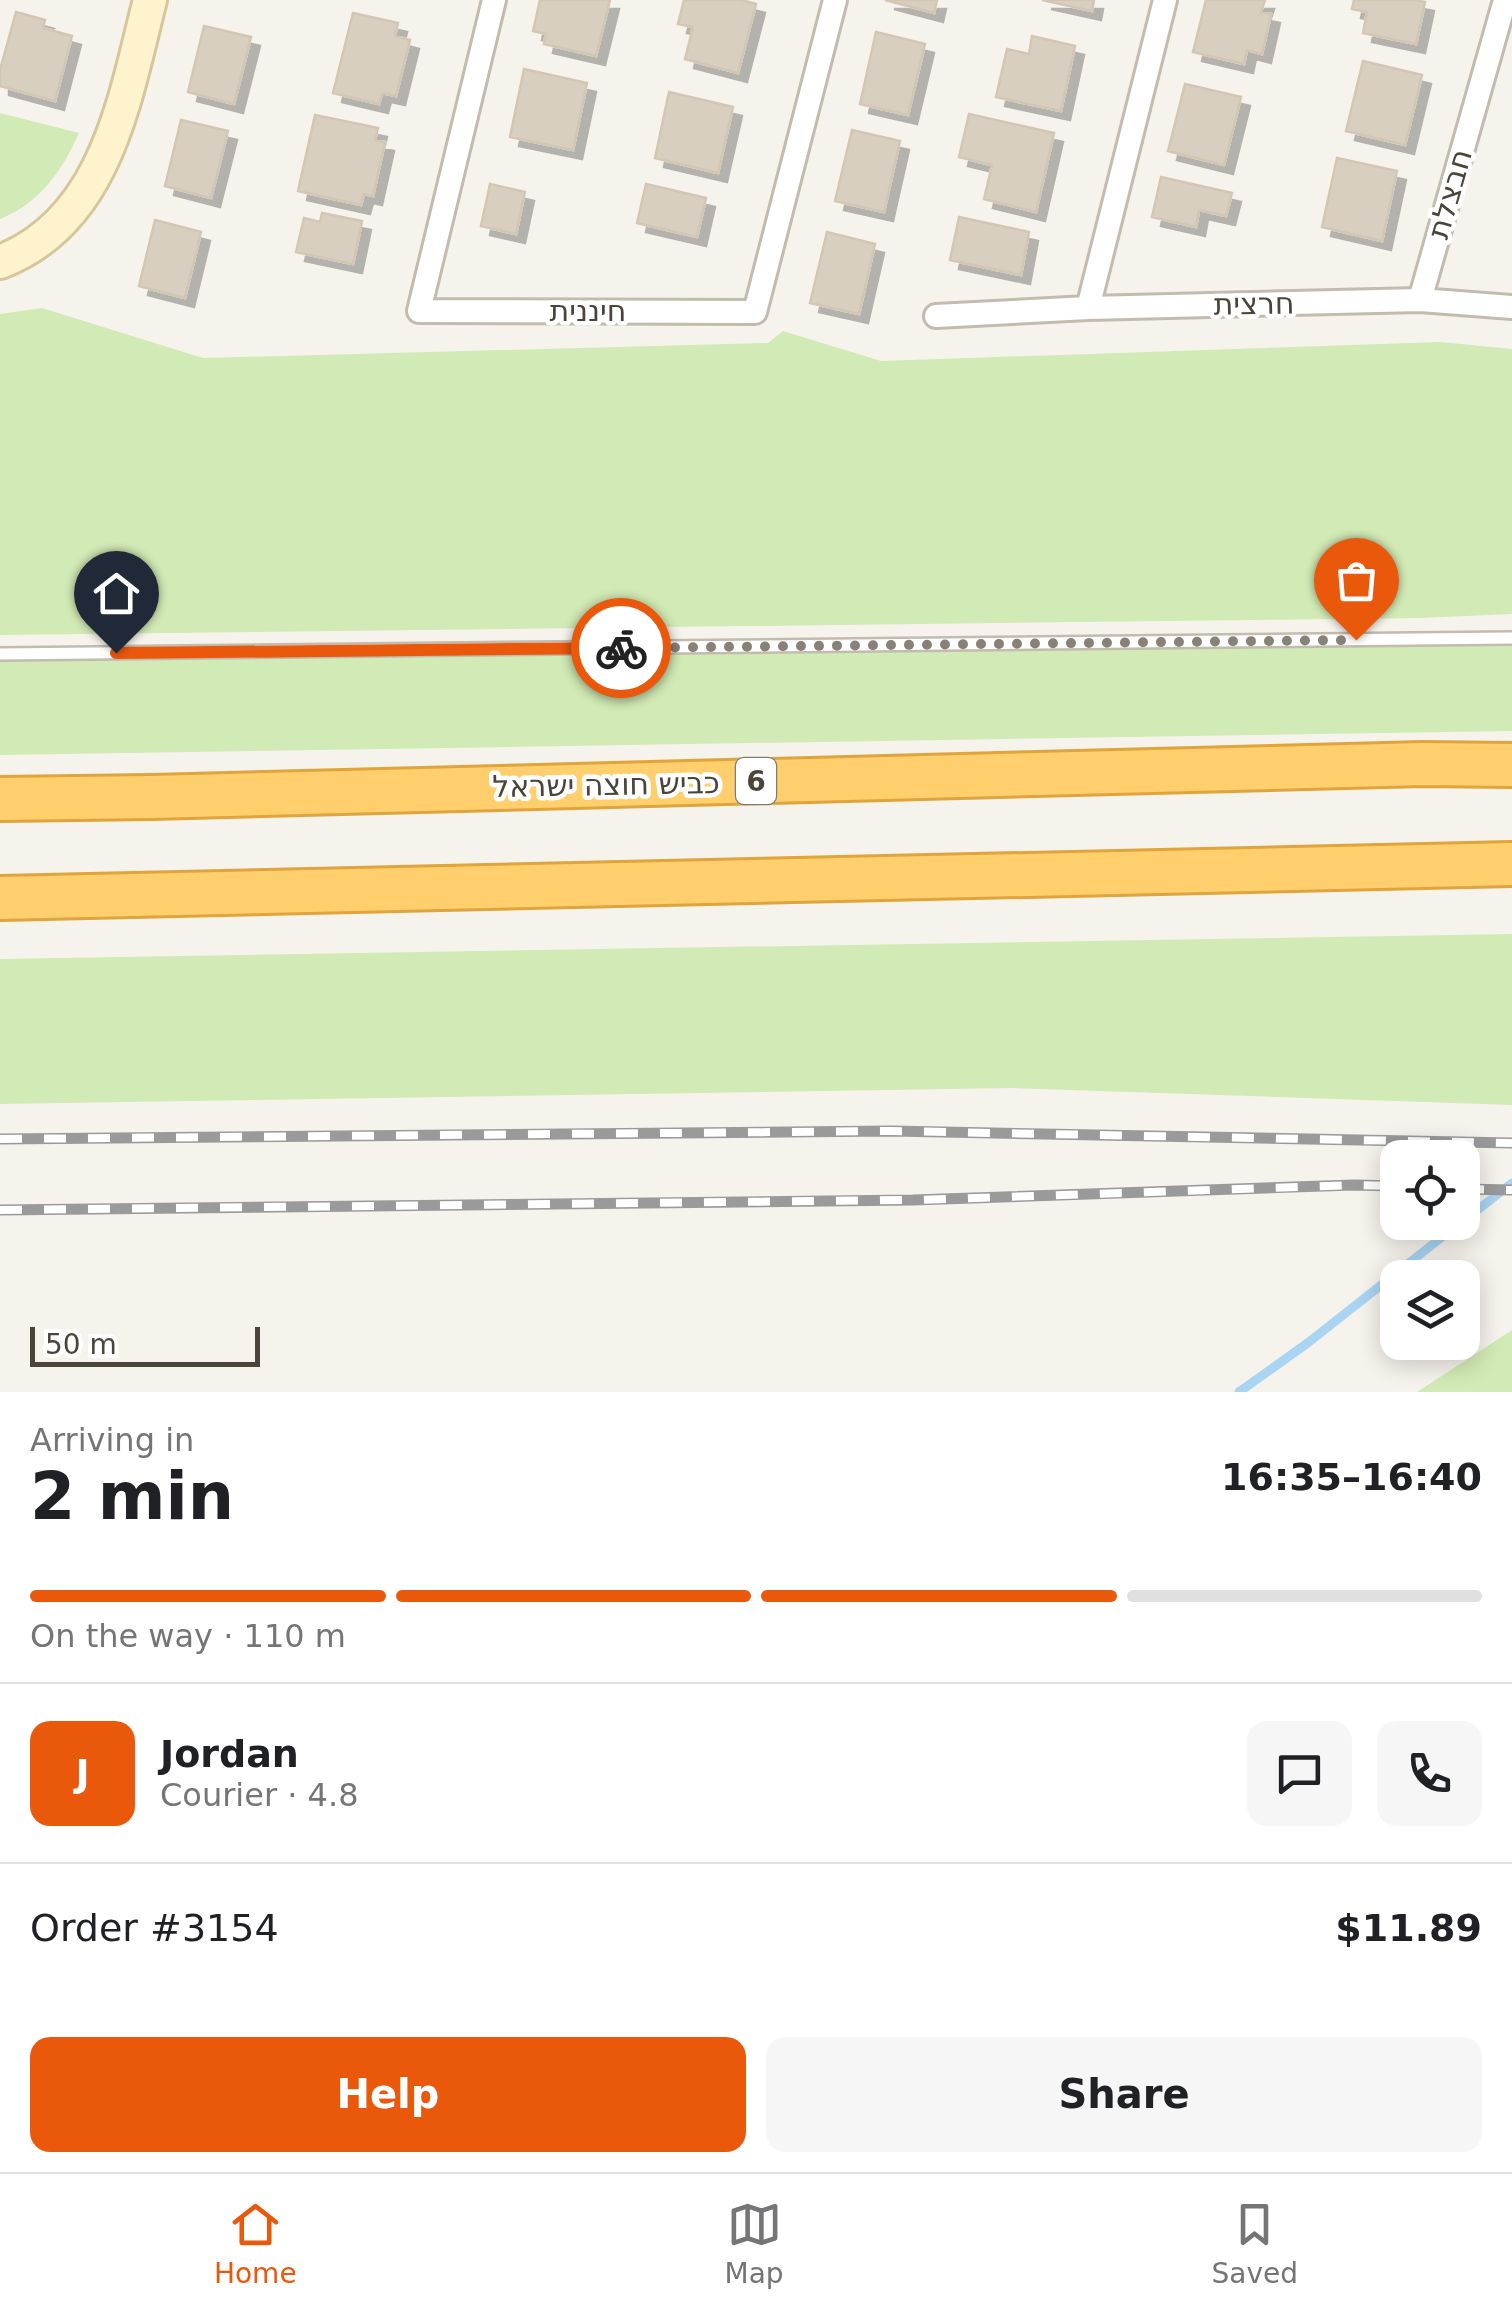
<!DOCTYPE html>
<meta charset="utf-8">
<style>
:root{--surface:#fff;--page:#f6f6f6;--text:#202124;--muted:#757577;--line:#e0e0e0;--accent:#ea580c}
body{margin:0;font-family:"DejaVu Sans","Noto Sans Hebrew",sans-serif;background:var(--page);color:var(--text);height:100vh;display:flex;flex-direction:column;font-size:38px;white-space:nowrap}
*{box-sizing:border-box;margin:0}
p{font-size:32px;color:var(--muted)}
.icon{flex:none;width:55px;height:55px;fill:none;stroke:currentColor;stroke-width:2;stroke-linecap:round;stroke-linejoin:round}
.map{position:relative;height:1392px;overflow:hidden}
.panel{display:flex;flex-direction:column;background:var(--surface);flex:1}
.panel>*{flex:none}
.buttons{position:absolute;left:1380px;top:1140px;display:grid;gap:20px}
.buttons a{display:grid;place-items:center;width:100px;height:100px;border-radius:20px;background:var(--surface);box-shadow:0 5px 25px #0003;font-size:50px}
.scale{position:absolute;left:30px;bottom:25px;width:230px;box-sizing:border-box;padding-left:10px;border:5px solid #4b4439;border-top:0;font-size:28px;line-height:35px;white-space:nowrap;color:#4b4439;-webkit-text-stroke:8px #fff;paint-order:stroke}
.pin{position:absolute;display:grid;place-items:center;width:85px;height:85px;color:#fff;margin:-102px -42px;border-radius:50% 50% 50% 0;rotate:-45deg;box-shadow:0 0 10px #0007}
.pin .icon{rotate:45deg}
.courier{position:absolute;display:grid;place-items:center;width:100px;height:100px;margin:-50px;border:8px solid #ea580c;border-radius:50%;background:#fff;color:#222;box-shadow:0 2px 12px #0007}
.overview em{font-style:normal;font-weight:700}
.overview div{display:flex;flex-direction:column-reverse}
.overview{display:flex;align-items:center;justify-content:space-between;height:170px;padding:0 30px}
h1{font-size:65px;font-weight:700;line-height:75px}
.bar{display:grid;grid-template-columns:repeat(4,1fr);gap:15px 10px;align-content:center;height:120px;padding:0 30px}
.bar i{height:12px;border-radius:8px;background:var(--line)}
.bar .active{background:var(--accent)}
.bar p{grid-column:span 4}
.line{display:flex;align-items:center;gap:25px;padding:0 30px;border-top:2px solid var(--line)}
.line div{flex:1}
.round{display:grid;place-items:center;flex:none;width:105px;height:105px;border-radius:20px;background:var(--page)}
.button{display:flex;gap:20px;margin-top:auto;padding:20px 30px}
.button a{flex:1;height:115px;border-radius:20px;background:var(--accent);color:#fff;font-size:40px;font-weight:700;line-height:115px;text-align:center}
.button a+a{background:var(--page);color:var(--text)}
.tab-bar{display:flex;justify-content:space-around;align-items:center;height:140px;border-top:2px solid var(--line);background:var(--surface);font-size:28px;color:var(--muted)}
.tab-bar a{display:grid;justify-items:center;gap:5px}
.tab-bar .active{color:var(--accent)}
.map>svg:first-child{display:block}
.green{fill:#d2eab5}
.lines{fill:none;stroke-linecap:round;stroke-linejoin:round}
.stream{stroke:#a9d4f2;stroke-width:9}
.building{fill:#d8cfc1;stroke:#d3c7b4;stroke-width:2.5;filter:url(#shadow)}
.lane-casing{stroke:#c2bbae;stroke-width:16}
.street-casing{stroke:#c2bbae;stroke-width:28}
.secondary-casing{stroke:#d6c79b;stroke-width:38}
.highway-casing{stroke:#e0a43c;stroke-width:48}
.lane{stroke:#fff;stroke-width:11}
.street{stroke:#fff;stroke-width:22}
.secondary{stroke:#fff3cd;stroke-width:32}
.highway{stroke:#ffcf6e;stroke-width:42}
.rail-casing{stroke:#9a9a9a;stroke-width:11}
.rail{stroke:#fff;stroke-width:8;stroke-dasharray:22;stroke-linecap:butt}
.done{stroke:#878178;stroke-width:10;stroke-dasharray:0 18}
.route{stroke:#ea580c;stroke-width:12}
.labels{text-anchor:middle;stroke-width:9;stroke-linejoin:round;paint-order:stroke}
.shield{fill:#fff;stroke:#817c74;stroke-width:2.5}
.shield-label{font-size:28px;font-weight:bold;fill:#4b4439}
.street-label{font-size:30px;fill:#4b4439;stroke:#fff}
</style>
<div class="map">
<svg width="1512" height="1392" viewBox="0 0 1512 1392">
<defs>
<filter id="shadow"><feDropShadow dx="9" dy="9" stdDeviation="0" flood-color="#0004"/></filter>
</defs>
<rect width="100%" height="100%" fill="#f6f3ec"/>
<path class="green" d="M0 113 79 133C62 171 40 203 0 219Z
M42 308 203 358 768 343 783 331 881 361 1440 342 1512 349V614L1420 618 0 635V314Z
M1512 638V731L0 755V654Z
M1512 934V1105L1012 1088 0 1104V959Z
M1512 1330V1392H1417Z"/>
<g class="lines">
<path class="stream" d="M1462 1222 1512 1183
M1239 1392 1309 1342 1461 1222"/>
</g>
<path class="building" d="M540 0H610L596 56 544 44 546 34 533 31Z
M684 0H741L756 4 738 73 685 59 693 27 678 24Z
M885 0H937L934 13Z
M1042 0H1094L1092 11Z
M1206 0H1265L1261 12 1271 14 1262 54 1247 50 1244 64 1193 52Z
M1354 0H1414L1425 2 1416 44 1363 33 1367 12 1352 9Z
M16 12 45 20 43 28 72 36 55 101 0 86V70Z
M353 13 398 23 395 36 410 40 396 96 382 93 379 104 333 93Z
M204 26 251 37 234 104 188 92Z
M876 32 925 44 908 115 860 104Z
M1032 36 1075 46 1061 111 996 97 1007 49 1029 54Z
M1363 61 1422 75 1405 145 1346 131Z
M524 69 587 83 573 150 510 137Z
M1185 84 1241 97 1224 165 1168 151Z
M669 92 733 107 718 173 655 158Z
M969 114 1054 133 1036 212 984 199 992 165 959 157Z
M315 115 378 128 375 140 385 142 373 196 364 194 361 205 298 191Z
M181 120 228 131 211 198 165 186Z
M852 130 900 141 884 212 835 201Z
M1337 158 1397 171 1382 241 1322 227Z
M1161 177 1232 193 1226 216 1199 210 1196 227 1152 217Z
M490 184 525 192 516 234 481 226Z
M646 184 706 198 697 237 637 223Z
M322 213 362 221 353 264 296 252 304 218 320 222Z
M959 217 1029 232 1021 275 950 260Z
M155 220 201 232 185 298 139 286Z
M827 232 875 244 859 314 810 303Z"/>
<g class="lines">
<defs>
<path id="lane" d="M0 654 1512 638"/>
<path id="street" d="M494 0 419 311 755 312 835 0
M1505 0 1420 300 1512 307
M1088 308 1165 0
M936 316 1088 308 1420 300"/>
<path id="secondary" d="M0 262C107 221 125 97 150 0"/>
<path id="highway" d="M0 799 152 797 1423 764 1512 765
M0 898 1512 864"/>
</defs>
<use href="#lane" class="lane-casing"/>
<use href="#street" class="street-casing"/>
<use href="#secondary" class="secondary-casing"/>
<use href="#highway" class="highway-casing"/>
<use href="#lane" class="lane"/>
<use href="#street" class="street"/>
<use href="#secondary" class="secondary"/>
<use href="#highway" class="highway"/>
<defs>
<path id="rail" d="M0 1139 892 1131 1512 1143
M1462 1189 1512 1190
M0 1210 913 1200 1354 1185 1398 1186"/>
</defs>
<use href="#rail" class="rail-casing"/>
<use href="#rail" class="rail"/>
</g>
<g class="lines">
<path class="done" d="M621 648 1356 640"/>
<path class="route" d="M116 653 621 648"/>
</g>
<g class="labels">
<rect class="shield" x="736" y="758" width="40" height="46" rx="8"/>
<g class="shield-label">
<text x="756" y="791">6</text>
</g>
<g class="street-label">
<text transform="translate(1450 194) rotate(-74)" y="10">חבצלת</text>
<text transform="translate(1254 304) rotate(-1)" y="10">חרצית</text>
<text x="588" y="321">חיננית</text>
<text transform="translate(606 785) rotate(-1)" y="10">כביש חוצה ישראל</text>
</g>
</g>
</svg>
<div class="buttons">
<a><svg class="icon" aria-label="locate" viewBox="0 0 24 24"><circle cx="12" cy="12" r="6"/><path d="M12 2v4M12 18v4M2 12h4M18 12h4"/></svg></a>
<a><svg class="icon" aria-label="layers" viewBox="0 0 24 24"><path d="M12 4l9 5-9 5-9-5zM3 14l9 5 9-5"/></svg></a>
</div>
<div class="scale">50 m</div>
<div class="pin" style="left:1356px;top:640px;background:#ea580c"><svg class="icon" aria-label="bag" viewBox="0 0 24 24"><path d="M5 8h14l-1 12H6zM9 8a3 3 0 0 1 6 0"/></svg></div>
<div class="pin" style="left:116px;top:653px;background:#1f2937"><svg class="icon" aria-label="home" viewBox="0 0 24 24"><path d="M3 11l9-7 9 7M6 9v11h12V9"/></svg></div>
<div class="courier" style="left:621px;top:648px"><svg class="icon" aria-label="bike" viewBox="0 0 24 24"><circle cx="6" cy="16" r="4"/><circle cx="18" cy="16" r="4"/><path d="M6 16l4-8h5l3 8M10 8l3 8H6M13 5h3"/></svg></div>
</div>
<section class="panel">
<div class="overview"><div><h1>2 min</h1><p>Arriving in</p></div><em>16:35–16:40</em></div>
<div class="bar"><i class="active"></i><i class="active"></i><i class="active"></i><i></i><p>On the way · 110 m</p></div>
<div class="line" style="height:180px"><b class="round" style="background:var(--accent);color:#fff">J</b><div><b>Jordan</b><p>Courier · 4.8</p></div><a class="round"><svg class="icon" aria-label="chat" viewBox="0 0 24 24"><path d="M4 5h16v11H9l-5 4z"/></svg></a><a class="round"><svg class="icon" aria-label="phone" viewBox="0 0 24 24"><path d="M5 4h4l2 5-3 2q2 4 5 5l2-3 5 2v4C11 20 4 13 5 4z"/></svg></a></div>
<div class="line" style="height:130px"><div>Order #3154</div><b>$11.89</b></div>
<div class="button"><a>Help</a><a>Share</a></div>
</section>
<nav class="tab-bar">
<a class="active"><svg class="icon" aria-label="home" viewBox="0 0 24 24"><path d="M3 11l9-7 9 7M6 9v11h12V9"/></svg>Home</a>
<a><svg class="icon" aria-label="map" viewBox="0 0 24 24"><path d="M3 6l6-2 6 2 6-2v14l-6 2-6-2-6 2zM9 4v14M15 6v14"/></svg>Map</a>
<a><svg class="icon" aria-label="saved" viewBox="0 0 24 24"><path d="M7 4h10v16l-5-4-5 4z"/></svg>Saved</a>
</nav>
